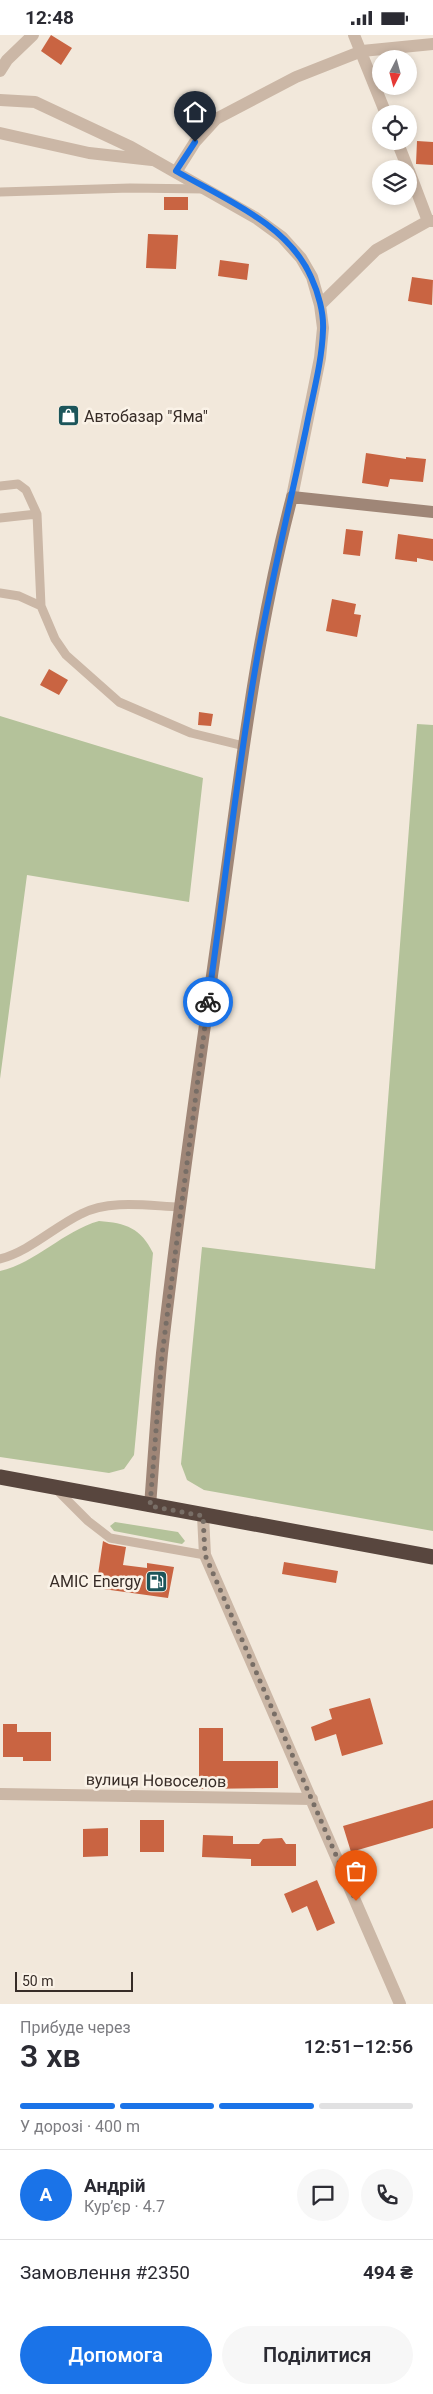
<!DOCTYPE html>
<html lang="uk">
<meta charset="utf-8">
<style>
:root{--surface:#fff;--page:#f7f7f7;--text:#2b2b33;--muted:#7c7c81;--line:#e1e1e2;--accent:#1a73e8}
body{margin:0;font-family:Roboto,sans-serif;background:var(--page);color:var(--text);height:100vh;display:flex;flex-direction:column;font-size:19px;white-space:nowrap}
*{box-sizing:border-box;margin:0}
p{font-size:16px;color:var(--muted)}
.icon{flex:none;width:28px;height:28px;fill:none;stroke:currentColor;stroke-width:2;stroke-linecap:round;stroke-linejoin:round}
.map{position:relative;height:1969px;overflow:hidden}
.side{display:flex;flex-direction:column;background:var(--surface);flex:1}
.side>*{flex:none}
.needle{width:32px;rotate:186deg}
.tools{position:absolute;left:372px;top:15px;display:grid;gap:10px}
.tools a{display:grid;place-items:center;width:45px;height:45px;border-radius:50%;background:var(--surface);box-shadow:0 2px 8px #0003;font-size:25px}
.scale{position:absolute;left:15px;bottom:12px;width:118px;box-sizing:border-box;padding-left:5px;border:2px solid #372c27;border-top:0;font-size:14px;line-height:18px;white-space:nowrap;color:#372c27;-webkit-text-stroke:4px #faf2e7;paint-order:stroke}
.pin{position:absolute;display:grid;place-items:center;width:42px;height:42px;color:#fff;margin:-51px -21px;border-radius:50% 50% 50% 0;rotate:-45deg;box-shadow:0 0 5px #0007}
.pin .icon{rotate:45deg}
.courier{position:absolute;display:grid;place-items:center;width:50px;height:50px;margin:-25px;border:4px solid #1a73e8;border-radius:50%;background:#fff;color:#222;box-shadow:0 1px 6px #0007}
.overview em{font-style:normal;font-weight:600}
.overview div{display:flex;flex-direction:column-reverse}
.overview{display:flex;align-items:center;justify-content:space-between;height:85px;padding:0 20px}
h1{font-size:32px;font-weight:600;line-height:38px}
.bar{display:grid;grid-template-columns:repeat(4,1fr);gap:8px 5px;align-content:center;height:60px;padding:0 20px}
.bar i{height:6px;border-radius:4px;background:var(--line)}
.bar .active{background:var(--accent)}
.bar p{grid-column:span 4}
.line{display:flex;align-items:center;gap:12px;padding:0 20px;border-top:1px solid var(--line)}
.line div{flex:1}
.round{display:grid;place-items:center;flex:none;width:52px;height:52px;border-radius:26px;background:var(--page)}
.action{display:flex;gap:10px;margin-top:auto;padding:10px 20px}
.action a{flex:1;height:58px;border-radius:30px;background:var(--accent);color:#fff;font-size:20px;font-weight:600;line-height:58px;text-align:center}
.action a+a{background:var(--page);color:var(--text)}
.status{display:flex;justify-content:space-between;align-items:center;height:35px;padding:0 25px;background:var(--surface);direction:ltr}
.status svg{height:14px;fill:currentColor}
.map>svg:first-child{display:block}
.green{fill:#b4c29a}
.building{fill:#c96442}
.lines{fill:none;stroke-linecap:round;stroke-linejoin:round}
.lane{stroke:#cbb7a6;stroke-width:9}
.street{stroke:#cbb7a6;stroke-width:12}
.secondary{stroke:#9f8677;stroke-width:12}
.highway{stroke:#58463e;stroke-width:15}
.done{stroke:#786e66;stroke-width:5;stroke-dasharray:0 9}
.route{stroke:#1a73e8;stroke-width:6}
.labels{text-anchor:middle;stroke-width:5;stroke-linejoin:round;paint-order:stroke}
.poi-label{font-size:16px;fill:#372c27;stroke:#faf2e7;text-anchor:start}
.street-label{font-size:16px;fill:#372c27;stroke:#faf2e7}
</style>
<div class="status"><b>12:48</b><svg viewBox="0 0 49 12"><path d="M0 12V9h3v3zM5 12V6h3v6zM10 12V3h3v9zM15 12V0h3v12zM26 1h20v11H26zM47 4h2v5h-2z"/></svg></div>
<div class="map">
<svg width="433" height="1969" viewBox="0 0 433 1969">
<rect width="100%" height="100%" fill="#f2e8db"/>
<path class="green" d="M0 681 203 743 189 867 27 840 0 1044Z
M417 689 433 690V1496L204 1455 187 1445 181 1429 202 1212 375 1234Z
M99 1186C126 1188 141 1193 153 1218L134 1420 124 1434 109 1438 0 1422V1236C36 1228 63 1196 99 1186Z
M115 1487 178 1497 185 1506 182 1509 114 1496 110 1491Z"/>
<path class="building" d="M51 0 72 13 61 30 41 16Z
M417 106 433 107V130L416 129Z
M164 162H188V175H164Z
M148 199 178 200 176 234 146 233Z
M220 225 249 229 247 245 218 241Z
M412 242 433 245 432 270 408 266Z
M366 418 406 424V422L426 424 423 447 390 444 388 452 362 448Z
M346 494 363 496 360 521 343 519Z
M398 499 433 504V526L417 523V527L395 524Z
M332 564 356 569 354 579 361 580 357 602 326 596Z
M49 634 68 645 59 660 40 650Z
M199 677 213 679 211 691 198 690Z
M103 1506 109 1509 126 1512 123 1530 147 1533V1528L174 1532 168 1563 96 1553Z
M284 1527 338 1536 336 1548 282 1539Z
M370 1663 383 1709 342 1721 336 1699 315 1706 311 1692 332 1684 329 1674Z
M3 1689H17V1697H51V1726H23V1722H3Z
M199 1693H223V1726H278V1753L199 1754Z
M433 1765V1793L351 1817 343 1791Z
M140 1785H164V1817H140Z
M108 1793V1821L83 1822V1794Z
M203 1800 233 1801V1809H259L263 1804 282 1803 286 1809H296V1831H251V1824L202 1822Z
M317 1845 335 1888 317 1896 307 1871 292 1878 284 1859Z"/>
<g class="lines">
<path class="lane" d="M0 157 130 153 204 154
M0 451 18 449 26 455 37 479 41 571 55 604 66 620 119 667 191 698 244 711
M0 483 37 479
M0 558 19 561 41 571
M0 1224C30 1216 54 1192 81 1179 110 1164 149 1171 180 1172
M55 1453 88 1486 110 1503 205 1520"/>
<path class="street" d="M354 0 386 79
M0 36 7 25 33 0
M0 65 35 67 131 112 256 183 282 202 301 223 312 242 320 270 323 293 320 323 292 462
M0 98 89 118 152 125
M397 106 408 134
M409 136 428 186
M176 137 195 107 216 84 296 42 362 16 433 9
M320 270 376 215 428 186H433
M203 1481 205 1520 400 1969
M0 1759 312 1764"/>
<path class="secondary" d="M150 1471C154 1420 157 1369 162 1318 178 1175 199 1033 219 891 239 748 255 603 292 462L433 477"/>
<path class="highway" d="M0 1442 433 1522"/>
</g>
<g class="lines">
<path class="done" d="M208 967 162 1320 150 1471 203 1481 205 1520 356 1866"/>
<path class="route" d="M195 107 176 136C224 164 288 189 311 242 318 257 324 278 323 295 322 328 312 362 306 394 290 469 272 543 258 618 237 734 225 851 208 967"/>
</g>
<defs>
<symbol id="shop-square" viewBox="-11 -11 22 22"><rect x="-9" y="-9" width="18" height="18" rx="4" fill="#1c555a" stroke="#faf2e7"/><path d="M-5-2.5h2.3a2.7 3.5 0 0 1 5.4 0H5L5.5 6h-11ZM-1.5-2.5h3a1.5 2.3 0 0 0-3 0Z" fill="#fff"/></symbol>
<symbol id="fuel-square" viewBox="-11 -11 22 22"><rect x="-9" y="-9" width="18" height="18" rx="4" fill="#1c555a" stroke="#faf2e7"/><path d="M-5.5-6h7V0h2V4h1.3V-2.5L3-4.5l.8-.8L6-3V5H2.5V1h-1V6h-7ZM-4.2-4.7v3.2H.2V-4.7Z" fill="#fff"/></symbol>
</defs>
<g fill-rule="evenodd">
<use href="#shop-square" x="56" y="368" width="25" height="25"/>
<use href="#fuel-square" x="144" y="1534" width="25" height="25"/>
</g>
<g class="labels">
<g class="poi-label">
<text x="84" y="387">Автобазар "Яма"</text>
<text x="141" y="1552" text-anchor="end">AMIC Energy</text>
</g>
<g class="street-label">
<text transform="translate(156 1745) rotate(1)" y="6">вулиця Новоселов</text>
</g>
</g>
</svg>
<div class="tools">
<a><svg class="needle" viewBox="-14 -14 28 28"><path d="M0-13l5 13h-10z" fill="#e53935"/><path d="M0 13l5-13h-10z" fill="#7c7c81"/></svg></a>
<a><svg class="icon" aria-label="locate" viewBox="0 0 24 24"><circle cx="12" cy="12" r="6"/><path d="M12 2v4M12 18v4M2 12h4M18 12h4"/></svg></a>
<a><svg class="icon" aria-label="layers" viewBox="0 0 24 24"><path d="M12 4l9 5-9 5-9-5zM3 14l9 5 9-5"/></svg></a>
</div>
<div class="scale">50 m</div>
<div class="pin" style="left:356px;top:1866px;background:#ea580c"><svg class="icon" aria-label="bag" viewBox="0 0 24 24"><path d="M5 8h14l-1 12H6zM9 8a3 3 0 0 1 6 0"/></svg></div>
<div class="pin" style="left:195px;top:107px;background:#1f2937"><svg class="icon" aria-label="home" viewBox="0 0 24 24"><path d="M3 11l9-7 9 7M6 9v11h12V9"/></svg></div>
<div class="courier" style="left:208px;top:967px"><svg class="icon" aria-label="bike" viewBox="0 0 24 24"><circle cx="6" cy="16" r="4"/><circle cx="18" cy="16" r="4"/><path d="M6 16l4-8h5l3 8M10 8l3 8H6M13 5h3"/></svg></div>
</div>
<section class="side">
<div class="overview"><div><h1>3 хв</h1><p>Прибуде через</p></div><em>12:51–12:56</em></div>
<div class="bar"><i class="active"></i><i class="active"></i><i class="active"></i><i></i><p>У дорозі · 400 m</p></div>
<div class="line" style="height:90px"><b class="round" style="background:var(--accent);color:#fff">А</b><div><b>Андрій</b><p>Кур’єр · 4.7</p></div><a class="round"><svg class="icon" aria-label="chat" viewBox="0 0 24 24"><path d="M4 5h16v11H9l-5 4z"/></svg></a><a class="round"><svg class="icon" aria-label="phone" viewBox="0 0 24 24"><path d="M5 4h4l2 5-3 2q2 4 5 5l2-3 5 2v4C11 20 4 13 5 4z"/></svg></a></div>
<div class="line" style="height:65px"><div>Замовлення #2350</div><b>494 ₴</b></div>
<div class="action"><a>Допомога</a><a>Поділитися</a></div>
</section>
